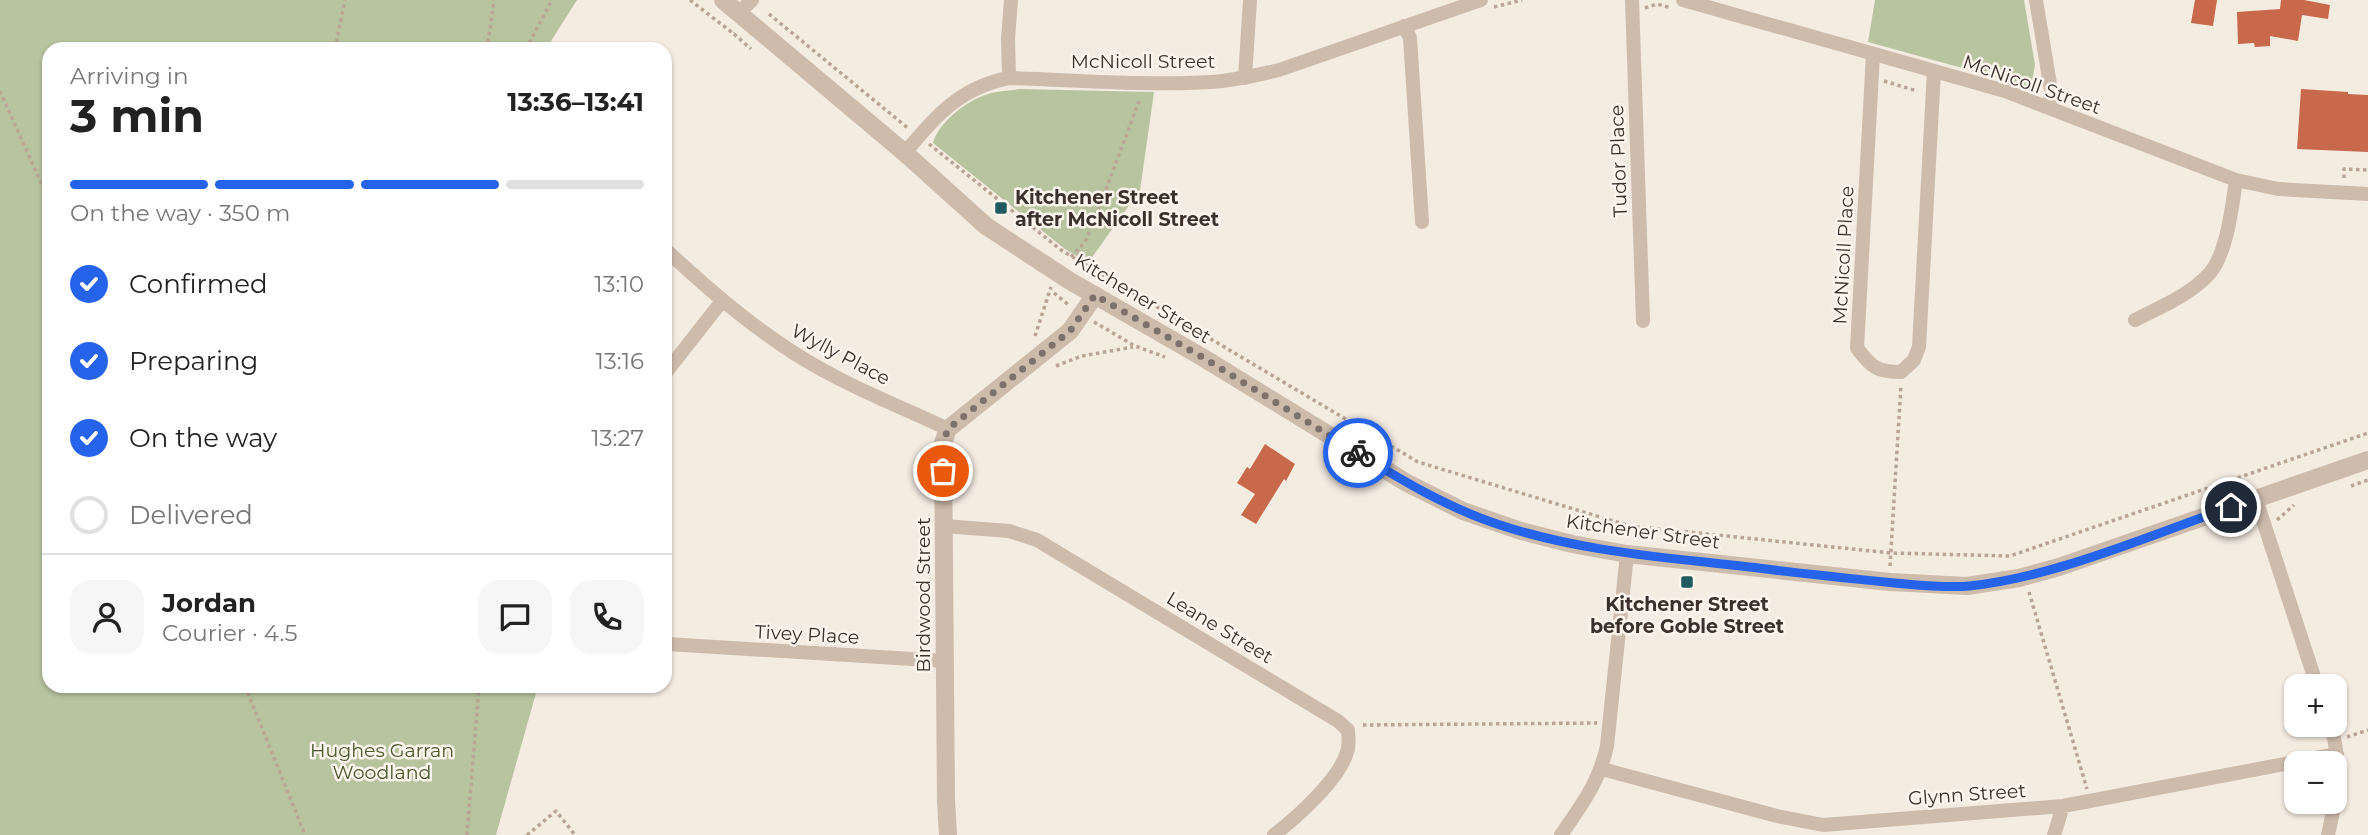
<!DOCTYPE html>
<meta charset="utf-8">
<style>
:root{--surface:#fff;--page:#f6f6f6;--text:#222;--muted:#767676;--line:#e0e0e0;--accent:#2563eb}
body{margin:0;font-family:Montserrat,sans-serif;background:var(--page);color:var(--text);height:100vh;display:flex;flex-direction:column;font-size:26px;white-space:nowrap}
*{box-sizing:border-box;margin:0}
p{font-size:23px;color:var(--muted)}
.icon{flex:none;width:38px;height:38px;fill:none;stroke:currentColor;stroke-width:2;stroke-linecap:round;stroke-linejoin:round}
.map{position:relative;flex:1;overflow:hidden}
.side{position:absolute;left:42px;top:42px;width:630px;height:651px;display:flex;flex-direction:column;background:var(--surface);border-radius:21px;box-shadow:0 2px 5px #0004}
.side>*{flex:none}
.fabs{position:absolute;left:2284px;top:674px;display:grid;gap:14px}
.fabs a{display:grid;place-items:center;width:63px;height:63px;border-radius:14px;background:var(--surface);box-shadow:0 2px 5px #0004;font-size:35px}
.pin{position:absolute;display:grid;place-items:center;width:60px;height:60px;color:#fff;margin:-30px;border:4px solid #fff;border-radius:50%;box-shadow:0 2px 7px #0007}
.courier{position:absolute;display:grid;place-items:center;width:70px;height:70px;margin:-35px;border:5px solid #2563eb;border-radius:50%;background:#fff;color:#222;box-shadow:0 2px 9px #0007}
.summary em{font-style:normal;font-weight:700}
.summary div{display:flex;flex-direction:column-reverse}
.summary{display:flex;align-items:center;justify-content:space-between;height:119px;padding:0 28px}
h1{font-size:46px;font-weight:700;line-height:52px}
.bar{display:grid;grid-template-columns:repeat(4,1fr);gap:10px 7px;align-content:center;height:84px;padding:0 28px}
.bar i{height:9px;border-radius:5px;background:var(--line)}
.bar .active{background:var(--accent)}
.bar p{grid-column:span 4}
.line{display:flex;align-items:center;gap:18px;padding:0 28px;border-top:2px solid var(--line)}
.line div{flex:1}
.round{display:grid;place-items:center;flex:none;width:74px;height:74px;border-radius:21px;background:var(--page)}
ol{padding:0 28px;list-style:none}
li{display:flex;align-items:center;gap:21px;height:77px}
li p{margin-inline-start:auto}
li .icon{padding:7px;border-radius:50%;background:var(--accent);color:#fff;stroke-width:4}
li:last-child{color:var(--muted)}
li i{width:38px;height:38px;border:4px solid var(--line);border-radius:50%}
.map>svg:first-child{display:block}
.green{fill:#b8c4a0}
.building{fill:#c8694b}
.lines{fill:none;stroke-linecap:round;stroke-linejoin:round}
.path{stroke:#b9a596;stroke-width:3.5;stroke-dasharray:3.5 3.5;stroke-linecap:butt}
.minor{stroke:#cdbbac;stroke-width:14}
.tertiary{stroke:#cdbbac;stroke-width:18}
.done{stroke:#7c716b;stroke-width:7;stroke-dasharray:0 12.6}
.route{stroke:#2563eb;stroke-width:9}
.poi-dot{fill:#1f5a5e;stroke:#fbf5ee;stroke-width:2.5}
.labels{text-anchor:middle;stroke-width:5;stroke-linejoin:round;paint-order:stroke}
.street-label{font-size:19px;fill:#3b302b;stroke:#fbf5ee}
.poi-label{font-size:19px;font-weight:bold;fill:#3b302b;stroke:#fbf5ee;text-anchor:start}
.park-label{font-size:19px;fill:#4a5a2e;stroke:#fbf5ee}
</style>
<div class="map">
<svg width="2368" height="835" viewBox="0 0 2368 835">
<rect width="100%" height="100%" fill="#f4ebe1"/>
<path class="green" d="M0 0H577L546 49H49V686H538L496 835H0Z
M1875 0H2024L2035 65 2031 87 1868 42Z
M1019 89 1154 92 1140 190 1088 263 1065 249 933 143C938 124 963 104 980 97 992 91 1006 91 1019 89Z"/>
<path class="building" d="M2195 0H2217L2213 26 2191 23Z
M2281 0H2304L2330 5 2328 19 2302 15 2298 41 2270 36V46L2255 47 2254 43 2238 44 2237 12 2280 9Z
M2301 89 2348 92V94L2368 95V152L2297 149Z
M1265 444 1295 464 1286 481 1284 479 1256 524 1241 515 1255 494 1237 483 1247 467 1250 469Z"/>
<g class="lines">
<path class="path" d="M690 0 734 34 735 33
M1494 7 1522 0
M1645 8 1657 4 1671 8
M769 14 909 129
M734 34 751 49
M335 49 345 0
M487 49 494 0
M526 49 552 0
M1884 81 1917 91
M0 91 49 201
M929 144 1061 250 1418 462 1630 526 1891 553 2010 556 2368 433
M2344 178V169L2368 170
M1071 257 1085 242 1094 221 1140 99
M1054 293 1070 306
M1094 322 1135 346 1165 357
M1035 336 1051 287
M1056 366 1082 356 1133 347
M2351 486 2368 480
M2277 520 2294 505
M2234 526 2250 529
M1890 566 1901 385
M2029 592 2087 789
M245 686 305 835
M480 690 523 686
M1363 725 1597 723
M2347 737 2368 730
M467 835 479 686
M527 835 556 811 575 835"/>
<path class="minor" d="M1632 0 1643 321
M1683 0 2005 91 2236 180 2278 189 2368 194
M2036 0 2051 90 2049 108
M739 13 752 0
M1404 26 1410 38 1422 222
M1873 54 1857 348C1871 367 1877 372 1901 372L1914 360 1919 347 1934 71
M1009 78 1008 39 1011 0
M1245 78 1250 0
M905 153C935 116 961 87 1009 78 1076 80 1143 86 1210 82 1233 81 1256 75 1279 70L1481 0
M665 249C706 287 747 323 794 353 842 384 897 405 948 429
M2135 320C2160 307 2190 295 2209 274 2227 254 2232 207 2236 180
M665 376 667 371 722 301
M2256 499 2317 686
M944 526 1009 531 1037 540 1338 721 1348 730C1348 737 1350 745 1347 752 1339 780 1297 817 1274 835
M667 644 945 661
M1602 769 1777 816 1823 825 2063 806 2337 754
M1561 835C1582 804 1599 783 1607 746L1627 554
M2054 835 2063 806
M2328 835C2337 795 2343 764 2330 724"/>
<path class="tertiary" d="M723 0 905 153 986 226 1070 281 1202 357 1407 483 1463 511 1521 531 1572 544 1627 554 1890 582 1967 586 2019 578 2059 567 2368 460
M948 835 946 800 943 443 948 429 1070 331 1095 295"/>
</g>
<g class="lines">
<path class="done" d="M943 471V443L948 429 1070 331 1095 295 1202 357 1358 453"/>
<path class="route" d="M1358 453C1401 480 1445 506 1494 523 1584 554 1680 558 1774 570 1815 575 1855 579 1895 583 1919 585 1945 588 1969 586 2055 577 2149 536 2231 507"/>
</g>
<g class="poi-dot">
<rect x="994" y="201" width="14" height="14" rx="3.5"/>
<rect x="1680" y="575" width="14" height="14" rx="3.5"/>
</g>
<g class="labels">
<g class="street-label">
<text x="1143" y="68">McNicoll Street</text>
<text transform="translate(2032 84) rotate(19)" y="7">McNicoll Street</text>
<text transform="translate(1618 161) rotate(-92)" y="7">Tudor Place</text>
<text transform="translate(1843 255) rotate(-87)" y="7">McNicoll Place</text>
<text transform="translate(1143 298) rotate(31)" y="7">Kitchener Street</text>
<text transform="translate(841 354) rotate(28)" y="7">Wylly Place</text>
<text transform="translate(1643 531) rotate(8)" y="7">Kitchener Street</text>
<text transform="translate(923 595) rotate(-90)" y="7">Birdwood Street</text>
<text transform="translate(1220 627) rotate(31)" y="7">Leane Street</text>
<text transform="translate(807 634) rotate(3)" y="7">Tivey Place</text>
<text transform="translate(1967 794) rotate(-4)" y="7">Glynn Street</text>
</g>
<g class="poi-label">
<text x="1015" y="204">Kitchener Street<tspan x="1015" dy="22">after McNicoll Street</tspan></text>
<text x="1687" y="611" text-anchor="middle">Kitchener Street<tspan x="1687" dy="22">before Goble Street</tspan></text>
</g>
<g class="park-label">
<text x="382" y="757">Hughes Garran<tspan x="382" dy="22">Woodland</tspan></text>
</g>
</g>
</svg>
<div class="fabs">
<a>+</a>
<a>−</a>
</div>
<div class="pin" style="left:943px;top:471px;background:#ea580c"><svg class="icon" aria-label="bag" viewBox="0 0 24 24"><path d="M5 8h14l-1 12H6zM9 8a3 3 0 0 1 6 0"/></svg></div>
<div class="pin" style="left:2231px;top:507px;background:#1f2937"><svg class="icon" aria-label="home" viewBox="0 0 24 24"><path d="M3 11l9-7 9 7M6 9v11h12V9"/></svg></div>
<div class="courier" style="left:1358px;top:453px"><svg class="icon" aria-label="bike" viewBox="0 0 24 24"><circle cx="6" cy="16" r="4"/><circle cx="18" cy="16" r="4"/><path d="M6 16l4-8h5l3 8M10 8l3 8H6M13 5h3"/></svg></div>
<section class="side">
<div class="summary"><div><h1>3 min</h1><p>Arriving in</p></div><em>13:36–13:41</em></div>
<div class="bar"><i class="active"></i><i class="active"></i><i class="active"></i><i></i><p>On the way · 350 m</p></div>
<ol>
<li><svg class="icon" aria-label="check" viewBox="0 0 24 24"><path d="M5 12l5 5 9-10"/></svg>Confirmed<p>13:10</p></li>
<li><svg class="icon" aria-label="check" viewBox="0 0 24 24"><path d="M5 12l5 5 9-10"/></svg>Preparing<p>13:16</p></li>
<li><svg class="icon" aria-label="check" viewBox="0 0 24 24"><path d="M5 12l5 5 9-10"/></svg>On the way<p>13:27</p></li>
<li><i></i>Delivered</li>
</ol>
<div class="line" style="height:126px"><a class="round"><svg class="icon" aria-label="person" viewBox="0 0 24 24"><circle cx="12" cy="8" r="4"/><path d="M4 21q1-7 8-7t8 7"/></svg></a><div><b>Jordan</b><p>Courier · 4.5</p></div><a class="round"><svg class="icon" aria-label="chat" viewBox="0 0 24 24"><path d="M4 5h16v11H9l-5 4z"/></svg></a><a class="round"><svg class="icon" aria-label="phone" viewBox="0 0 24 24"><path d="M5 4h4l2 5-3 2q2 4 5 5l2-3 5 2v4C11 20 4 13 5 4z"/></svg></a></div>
</section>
</div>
